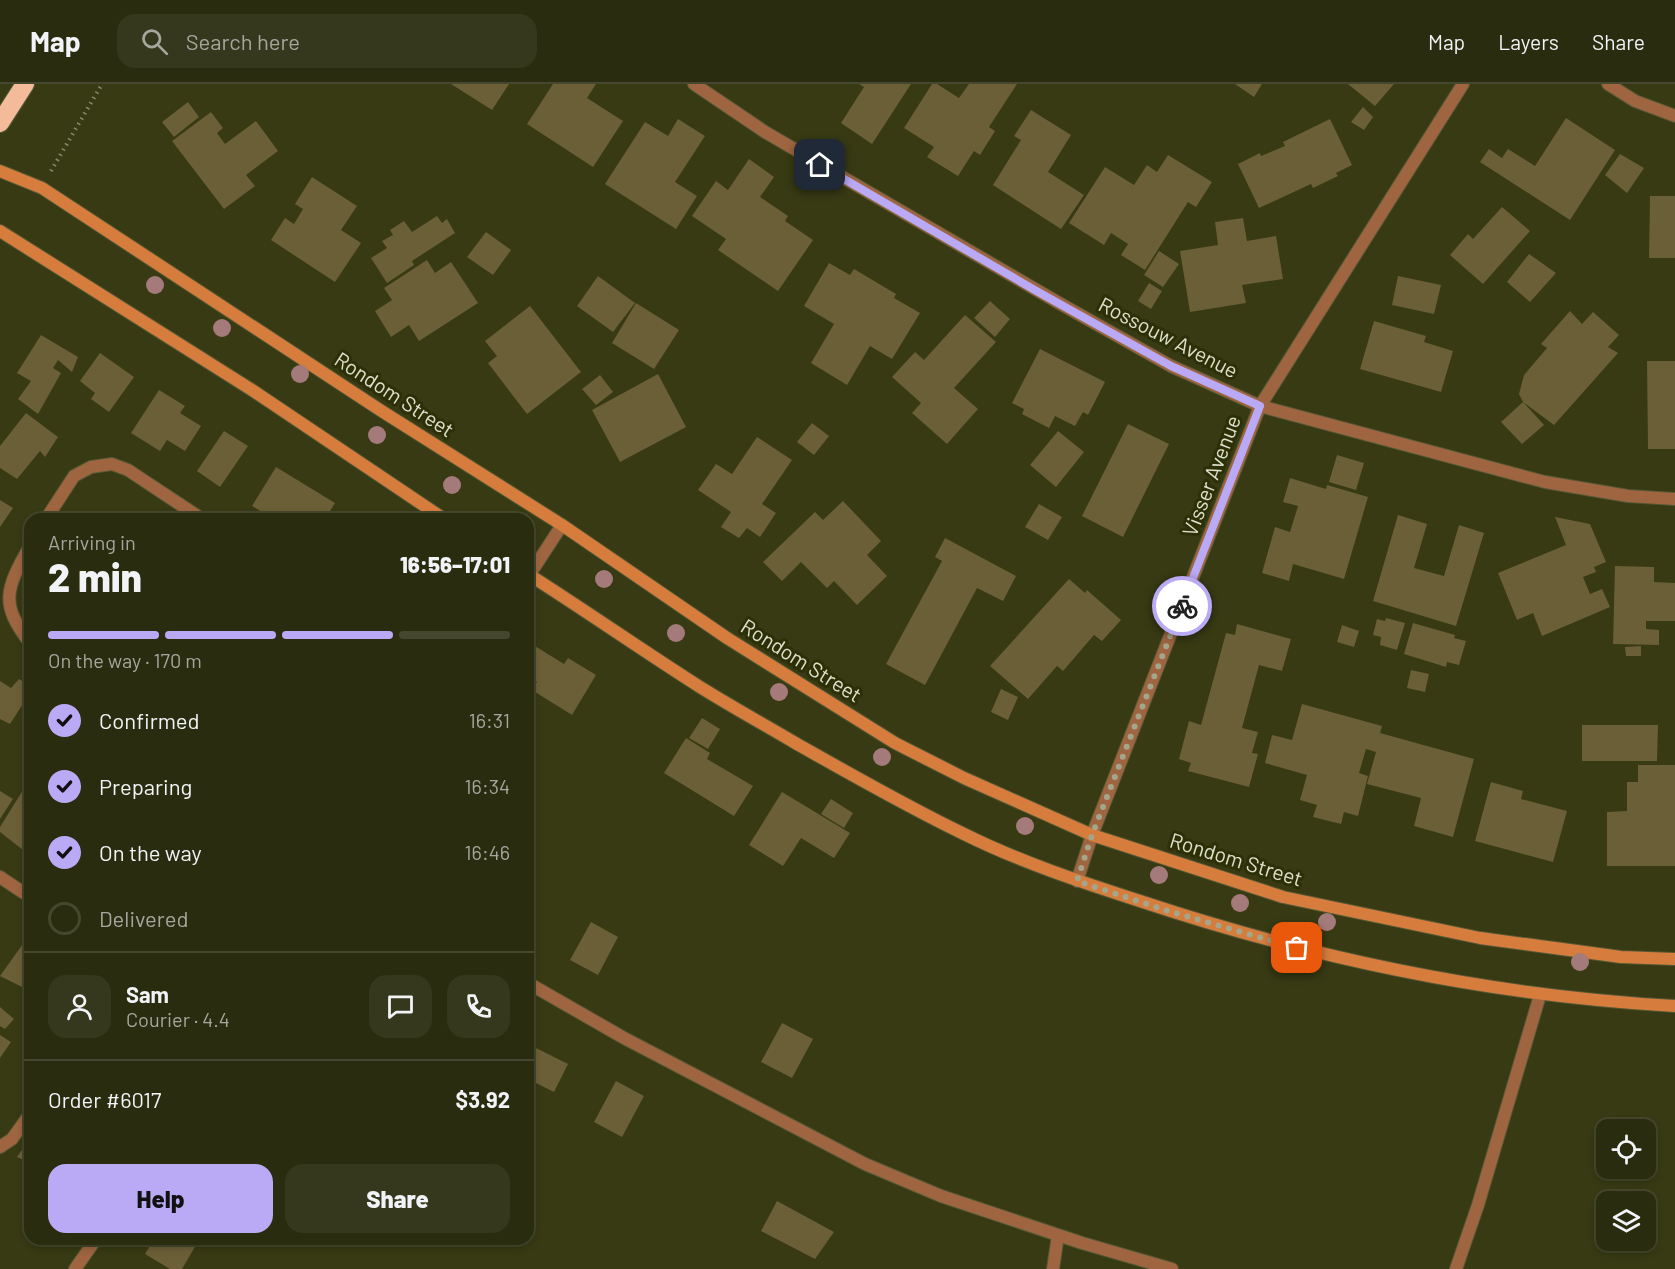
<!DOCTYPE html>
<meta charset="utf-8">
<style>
:root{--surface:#292c0e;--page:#35381c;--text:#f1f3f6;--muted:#a5a79e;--line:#45482e;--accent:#baaaf6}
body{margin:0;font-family:Barlow,sans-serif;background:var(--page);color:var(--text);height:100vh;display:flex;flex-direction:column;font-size:22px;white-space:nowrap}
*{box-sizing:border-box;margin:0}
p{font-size:20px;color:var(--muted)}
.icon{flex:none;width:33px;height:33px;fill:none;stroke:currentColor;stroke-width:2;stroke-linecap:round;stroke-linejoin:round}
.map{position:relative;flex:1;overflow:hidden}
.panel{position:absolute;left:24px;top:429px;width:510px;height:732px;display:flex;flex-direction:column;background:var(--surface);border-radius:18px;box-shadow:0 3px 9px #0003,0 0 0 2px var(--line)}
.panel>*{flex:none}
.buttons{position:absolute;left:1596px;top:1035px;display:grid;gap:12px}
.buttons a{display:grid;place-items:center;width:60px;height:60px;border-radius:12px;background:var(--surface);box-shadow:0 3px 9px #0003,0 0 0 2px var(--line);font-size:30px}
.pin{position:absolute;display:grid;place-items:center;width:51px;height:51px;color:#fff;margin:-26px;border-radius:12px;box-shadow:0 3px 9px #0006}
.courier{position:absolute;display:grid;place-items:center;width:60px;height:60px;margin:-30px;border:4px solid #baaaf6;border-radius:50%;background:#fff;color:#222;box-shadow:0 2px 8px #0007}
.head em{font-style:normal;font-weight:800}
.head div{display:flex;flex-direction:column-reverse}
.head{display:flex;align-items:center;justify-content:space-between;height:102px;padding:0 24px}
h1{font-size:39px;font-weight:800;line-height:45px}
.bar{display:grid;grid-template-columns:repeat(4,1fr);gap:9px 6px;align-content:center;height:72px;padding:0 24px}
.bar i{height:8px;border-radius:4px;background:var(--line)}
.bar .selected{background:var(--accent)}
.bar p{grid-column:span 4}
.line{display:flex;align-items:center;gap:15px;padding:0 24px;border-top:2px solid var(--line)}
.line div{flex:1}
.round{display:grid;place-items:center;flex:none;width:63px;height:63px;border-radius:18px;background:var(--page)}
ol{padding:0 24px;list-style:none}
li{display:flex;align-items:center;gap:18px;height:66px}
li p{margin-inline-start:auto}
li .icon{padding:6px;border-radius:50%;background:var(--accent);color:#111;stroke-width:4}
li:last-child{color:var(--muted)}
li i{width:33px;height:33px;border:3px solid var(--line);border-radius:50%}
.cta{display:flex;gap:12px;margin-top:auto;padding:12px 24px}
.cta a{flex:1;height:69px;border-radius:18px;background:var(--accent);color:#111;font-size:24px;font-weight:800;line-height:69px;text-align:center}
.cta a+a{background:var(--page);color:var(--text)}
header{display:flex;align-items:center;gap:36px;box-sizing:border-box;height:84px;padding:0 30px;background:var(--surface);border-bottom:2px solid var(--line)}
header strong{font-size:28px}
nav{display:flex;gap:33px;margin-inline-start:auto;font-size:21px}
.search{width:420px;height:54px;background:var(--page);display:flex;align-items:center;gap:15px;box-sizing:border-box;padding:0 21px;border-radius:18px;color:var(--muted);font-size:22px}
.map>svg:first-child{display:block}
.building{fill:#6b5f37}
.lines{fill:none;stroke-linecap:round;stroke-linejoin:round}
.street-casing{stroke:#555834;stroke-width:14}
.secondary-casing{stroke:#555834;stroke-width:14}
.highway-casing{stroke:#555834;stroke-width:20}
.path{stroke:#878a6c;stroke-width:4;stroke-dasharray:1.5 4.5;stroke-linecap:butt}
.street{stroke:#9e6540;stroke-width:12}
.secondary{stroke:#d67d3e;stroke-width:12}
.highway{stroke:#f3bb99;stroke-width:18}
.tree{fill:#a47a7a}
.done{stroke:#a3a68b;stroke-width:6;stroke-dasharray:0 10.8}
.route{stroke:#baaaf6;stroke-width:8}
.labels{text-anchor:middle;stroke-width:6;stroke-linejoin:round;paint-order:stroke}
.street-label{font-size:21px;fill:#dde0cb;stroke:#2d3007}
</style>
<header>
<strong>Map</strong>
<div class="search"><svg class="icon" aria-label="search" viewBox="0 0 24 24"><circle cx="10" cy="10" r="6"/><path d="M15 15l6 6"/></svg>Search here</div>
<nav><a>Map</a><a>Layers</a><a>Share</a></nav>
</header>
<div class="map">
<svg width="1675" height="1185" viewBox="0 0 1675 1185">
<rect width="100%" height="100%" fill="#373a13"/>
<path class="building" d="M451 0H509L492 26Z
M553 0H596L587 14 623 37 593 83 527 40Z
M859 0H911L872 60 841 39 864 3Z
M932 0H937L959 14 969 0H1017L989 43 995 47 980 71 974 67 958 92 927 73 934 63 904 44Z
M1235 0H1262L1254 13Z
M1348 0H1394L1375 22Z
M188 18 199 33 174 53 162 38Z
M1363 23 1373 33 1364 46 1351 38Z
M1031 26 1071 51 1048 88 1084 111 1061 145 993 101 1021 56 1014 52Z
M211 28 223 44 217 49 225 60 256 37 278 67 246 91 255 102 224 125 172 57Z
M1566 34 1615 66 1570 136 1480 78 1489 65 1502 74 1508 65 1535 82Z
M678 35 705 52 675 98 697 112 676 145 605 100 645 38 668 52Z
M1330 35 1352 81 1336 89 1338 92 1313 104 1311 100 1259 124 1238 80 1260 69 1261 72 1285 62 1283 58Z
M1620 70 1644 84 1627 109 1605 91Z
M1168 71 1212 98 1196 123 1188 118 1145 186 1121 171 1128 160 1111 149 1104 161 1069 139 1105 83 1134 101 1147 81 1157 88Z
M749 75 774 93 760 113 788 132 785 137 813 156 778 207 718 166 726 155 692 132 716 97 728 106Z
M312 93 357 122 341 146 361 159 335 198 271 156 285 134 294 140 303 125 295 120Z
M1650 112H1675V174H1649Z
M1502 123 1530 147 1483 200 1450 171 1468 150 1473 155Z
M437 132 442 139 447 135 455 149 412 177 414 181 387 199 371 174 387 164 382 157 393 151 390 146 404 137 412 148Z
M1243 134 1247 157 1276 152 1283 195 1242 201 1246 219 1190 228 1180 167 1218 161 1215 138Z
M486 148 511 166 493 191 467 173Z
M1159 167 1179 180 1163 203 1144 191Z
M1529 170 1556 189 1530 218 1507 198Z
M427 176 435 189 451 178 478 219 419 257 409 241 391 253 375 227 392 216 384 204Z
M829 179 850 191 854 185 896 210 894 214 920 229 892 275 870 262 847 301 811 279 834 240 804 222Z
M598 192 635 219 613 248 577 222Z
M1398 192 1441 201 1434 230 1392 221Z
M1149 199 1162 207 1151 225 1138 217Z
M990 217 1010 235 995 253 974 234Z
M636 219 679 246 654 285 612 259Z
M530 222 581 288 527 330 488 279 497 272 485 257Z
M1570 227 1582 240 1593 228 1619 251 1608 263 1618 269 1554 341 1523 318 1519 310 1524 291 1547 264 1541 260Z
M965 231 996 258 954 304 978 325 947 360 912 329 921 319 892 293 915 268 924 276Z
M1374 237 1426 252 1424 258 1453 267 1441 308 1360 285Z
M41 251 78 273 72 288 58 276 53 284 61 289 38 330 18 315 31 297 17 289Z
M1040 265 1105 298 1088 331 1083 328 1075 342 1055 332 1049 344 1022 330 1024 325 1012 319Z
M100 269 134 293 109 328 91 315 95 309 80 297Z
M1647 277H1675V365H1648Z
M658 290 686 343 620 378 592 326Z
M600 291 613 308 596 321 582 305Z
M159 306 185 322 180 329 201 342 185 367 167 356 160 367 131 349Z
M1523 318 1544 341 1522 360 1501 338Z
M26 329 58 353 45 373 40 367 17 395 0 384V362Z
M812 339 829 352 814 371 797 358Z
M1128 340 1169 360 1123 453 1082 432Z
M224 347 248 362 220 403 197 387Z
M1058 347 1084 368 1056 403 1030 381Z
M757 353 792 376 762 420 776 429 760 453 747 444 739 454 721 443 731 428 698 406 716 380 732 390Z
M1337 371 1364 379 1356 406 1329 398Z
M276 383 335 419 325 435H274L252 422Z
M1290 394 1326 405 1327 401 1368 413 1344 495 1293 480 1289 497 1262 489 1275 443 1290 448 1298 422 1283 418Z
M0 416 13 424 0 443Z
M843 417 881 457 867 471 887 492 857 521 834 497 827 504 801 478 782 497 763 478 815 428 823 436Z
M1039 420 1062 433 1048 456 1025 443Z
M1398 431 1427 440 1414 484 1444 492 1459 441 1484 449 1456 542 1373 517Z
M1555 433 1590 440 1606 478 1594 483 1596 488 1583 493 1590 510 1602 505 1610 523 1542 552 1533 529 1517 536 1498 489 1566 461Z
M945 454 1016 492 1003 517 977 504 925 601 886 580 942 477 935 473Z
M1615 482 1654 483V498L1675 499V537H1646V545L1659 546V561L1613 560Z
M1069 495 1085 509 1087 506 1121 536 1102 557 1094 551 1063 587 1057 582 1028 615 990 582Z
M1386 534 1405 539 1397 566 1380 561 1381 553 1373 551 1377 535 1385 537Z
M1413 539 1455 551 1454 554 1466 557 1459 581 1447 578 1446 583 1404 570Z
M1237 540 1291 555 1282 587 1259 581 1242 644 1258 648 1252 669 1258 670 1249 703 1188 687 1191 679 1179 675 1189 637 1201 641 1226 549 1235 551Z
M1342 541 1359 547 1354 563 1337 558Z
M530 559 564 580 568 574 596 591 572 631 532 606 537 598 528 592V563Z
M1641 562V572H1626L1625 563Z
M1411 586 1429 590 1425 608 1407 604Z
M19 595 30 601V609L10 640 0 635V597L11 604Z
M1001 605 1018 613 1008 636 991 628Z
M1302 620 1382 642 1380 649 1474 675 1453 753 1414 742 1421 714 1367 700 1376 668 1366 665 1359 689 1368 692 1358 732 1344 728 1341 740 1313 733 1317 721 1300 716 1307 691 1265 679 1272 651 1292 656Z
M702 634 720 645 708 665 689 654Z
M1582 641H1658L1657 677H1582Z
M686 654 710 669 707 675 753 702 734 732 664 689Z
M1638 681H1675V782H1607V728L1627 727V698H1638Z
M1491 698 1523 707 1521 715 1567 727 1553 778 1475 757Z
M23 706 30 711V763L27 761 23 766 0 748V743Z
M0 707 13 715 0 735Z
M782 708 850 749 834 774 801 754 783 782 749 761Z
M831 715 853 729 844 744 821 730Z
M591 838 618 853 598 891 570 876Z
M30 850V907L0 892Z
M0 923 14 935 5 945 0 942Z
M782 939 813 955 792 994 761 978Z
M0 951 11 958 0 974Z
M528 960 568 980 554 1008 528 995Z
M616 997 644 1012 622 1053 594 1038Z
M30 1054V1079L17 1073Z
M777 1117 834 1148 815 1175 761 1147Z
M154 1155H187L196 1161 182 1185H170L145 1170Z"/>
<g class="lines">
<defs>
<path id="street" d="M694 0 765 48 1059 219 1171 282 1260 322 1545 398 1628 412 1675 415
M1608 0 1635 17 1675 32
M46 435 74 392 91 383 112 380 128 386 202 435
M30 462C5 506 0 520 30 559
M528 493 562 441
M0 793 30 813
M1077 797 1092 751 1260 322 1463 0
M528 899 624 954 865 1080 941 1112 1082 1159 1172 1185
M0 1063 12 1055 30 1030
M75 1185 96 1155
M1053 1185 1058 1151
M1456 1185 1478 1121 1540 911"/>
<path id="secondary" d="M0 87 42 104 380 326 562 441 727 554 895 659 964 694 1092 751 1283 813 1480 854 1621 873 1675 875
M0 147 252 306 444 435
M528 490C586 527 642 566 700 603 732 623 765 641 797 660 852 691 906 722 962 749 1020 778 1081 798 1143 818 1315 875 1494 912 1675 922"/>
<path id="highway" d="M0 39 25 0"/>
</defs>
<use href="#street" class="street-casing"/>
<use href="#secondary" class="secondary-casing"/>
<use href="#highway" class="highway-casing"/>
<path class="path" d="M51 87 102 0"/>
<use href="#street" class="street"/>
<use href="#secondary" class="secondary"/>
<use href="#highway" class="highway"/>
</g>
<g class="tree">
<circle cx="155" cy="201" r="9"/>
<circle cx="222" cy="244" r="9"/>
<circle cx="300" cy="290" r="9"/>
<circle cx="377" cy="351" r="9"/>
<circle cx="452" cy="401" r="9"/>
<circle cx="604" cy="495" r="9"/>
<circle cx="676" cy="549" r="9"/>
<circle cx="779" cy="608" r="9"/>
<circle cx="882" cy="673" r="9"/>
<circle cx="1025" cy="742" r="9"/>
<circle cx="1159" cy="791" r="9"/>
<circle cx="1240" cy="819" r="9"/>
<circle cx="1327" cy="838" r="9"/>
<circle cx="1580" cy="878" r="9"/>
</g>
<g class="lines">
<path class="done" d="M1182 522 1092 751 1077 797 1168 827 1297 864"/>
<path class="route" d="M820 81 1040 209 1171 282 1260 322 1182 522"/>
</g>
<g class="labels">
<g class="street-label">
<text transform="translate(1168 254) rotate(27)" y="7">Rossouw Avenue</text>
<text transform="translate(394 311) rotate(33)" y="7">Rondom Street</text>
<text transform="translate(1212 392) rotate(-69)" y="7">Visser Avenue</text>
<text transform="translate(801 577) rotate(32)" y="7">Rondom Street</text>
<text transform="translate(1236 776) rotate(17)" y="7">Rondom Street</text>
</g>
</g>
</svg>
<div class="buttons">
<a><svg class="icon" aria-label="locate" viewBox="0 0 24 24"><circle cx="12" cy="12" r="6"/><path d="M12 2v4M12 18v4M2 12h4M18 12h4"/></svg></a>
<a><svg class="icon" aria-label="layers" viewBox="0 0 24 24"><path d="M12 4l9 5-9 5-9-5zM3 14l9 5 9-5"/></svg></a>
</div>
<div class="pin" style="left:1297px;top:864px;background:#ea580c"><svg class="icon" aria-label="bag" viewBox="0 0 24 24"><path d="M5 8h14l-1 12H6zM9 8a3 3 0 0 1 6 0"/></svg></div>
<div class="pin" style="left:820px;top:81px;background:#1f2937"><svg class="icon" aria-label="home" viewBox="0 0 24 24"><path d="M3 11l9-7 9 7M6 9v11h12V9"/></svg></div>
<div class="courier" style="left:1182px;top:522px"><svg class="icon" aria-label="bike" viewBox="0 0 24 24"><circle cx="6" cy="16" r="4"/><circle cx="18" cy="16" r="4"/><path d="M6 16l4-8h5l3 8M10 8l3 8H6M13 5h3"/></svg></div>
<section class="panel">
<div class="head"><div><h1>2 min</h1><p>Arriving in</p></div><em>16:56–17:01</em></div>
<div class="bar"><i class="selected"></i><i class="selected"></i><i class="selected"></i><i></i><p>On the way · 170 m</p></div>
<ol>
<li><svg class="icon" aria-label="check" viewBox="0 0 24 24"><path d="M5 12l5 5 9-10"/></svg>Confirmed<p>16:31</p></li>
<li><svg class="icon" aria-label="check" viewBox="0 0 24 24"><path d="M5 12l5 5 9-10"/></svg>Preparing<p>16:34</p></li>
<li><svg class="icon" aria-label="check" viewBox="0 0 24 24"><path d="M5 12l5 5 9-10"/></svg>On the way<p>16:46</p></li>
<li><i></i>Delivered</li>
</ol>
<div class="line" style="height:108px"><a class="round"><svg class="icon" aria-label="person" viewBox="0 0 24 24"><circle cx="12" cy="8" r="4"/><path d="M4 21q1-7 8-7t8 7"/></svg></a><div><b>Sam</b><p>Courier · 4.4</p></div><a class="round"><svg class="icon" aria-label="chat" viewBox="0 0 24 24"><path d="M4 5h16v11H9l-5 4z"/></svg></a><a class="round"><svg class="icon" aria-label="phone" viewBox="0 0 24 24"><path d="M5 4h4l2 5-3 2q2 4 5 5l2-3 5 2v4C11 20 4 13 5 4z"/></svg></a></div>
<div class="line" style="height:78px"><div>Order #6017</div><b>$3.92</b></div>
<div class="cta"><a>Help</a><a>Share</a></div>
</section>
</div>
